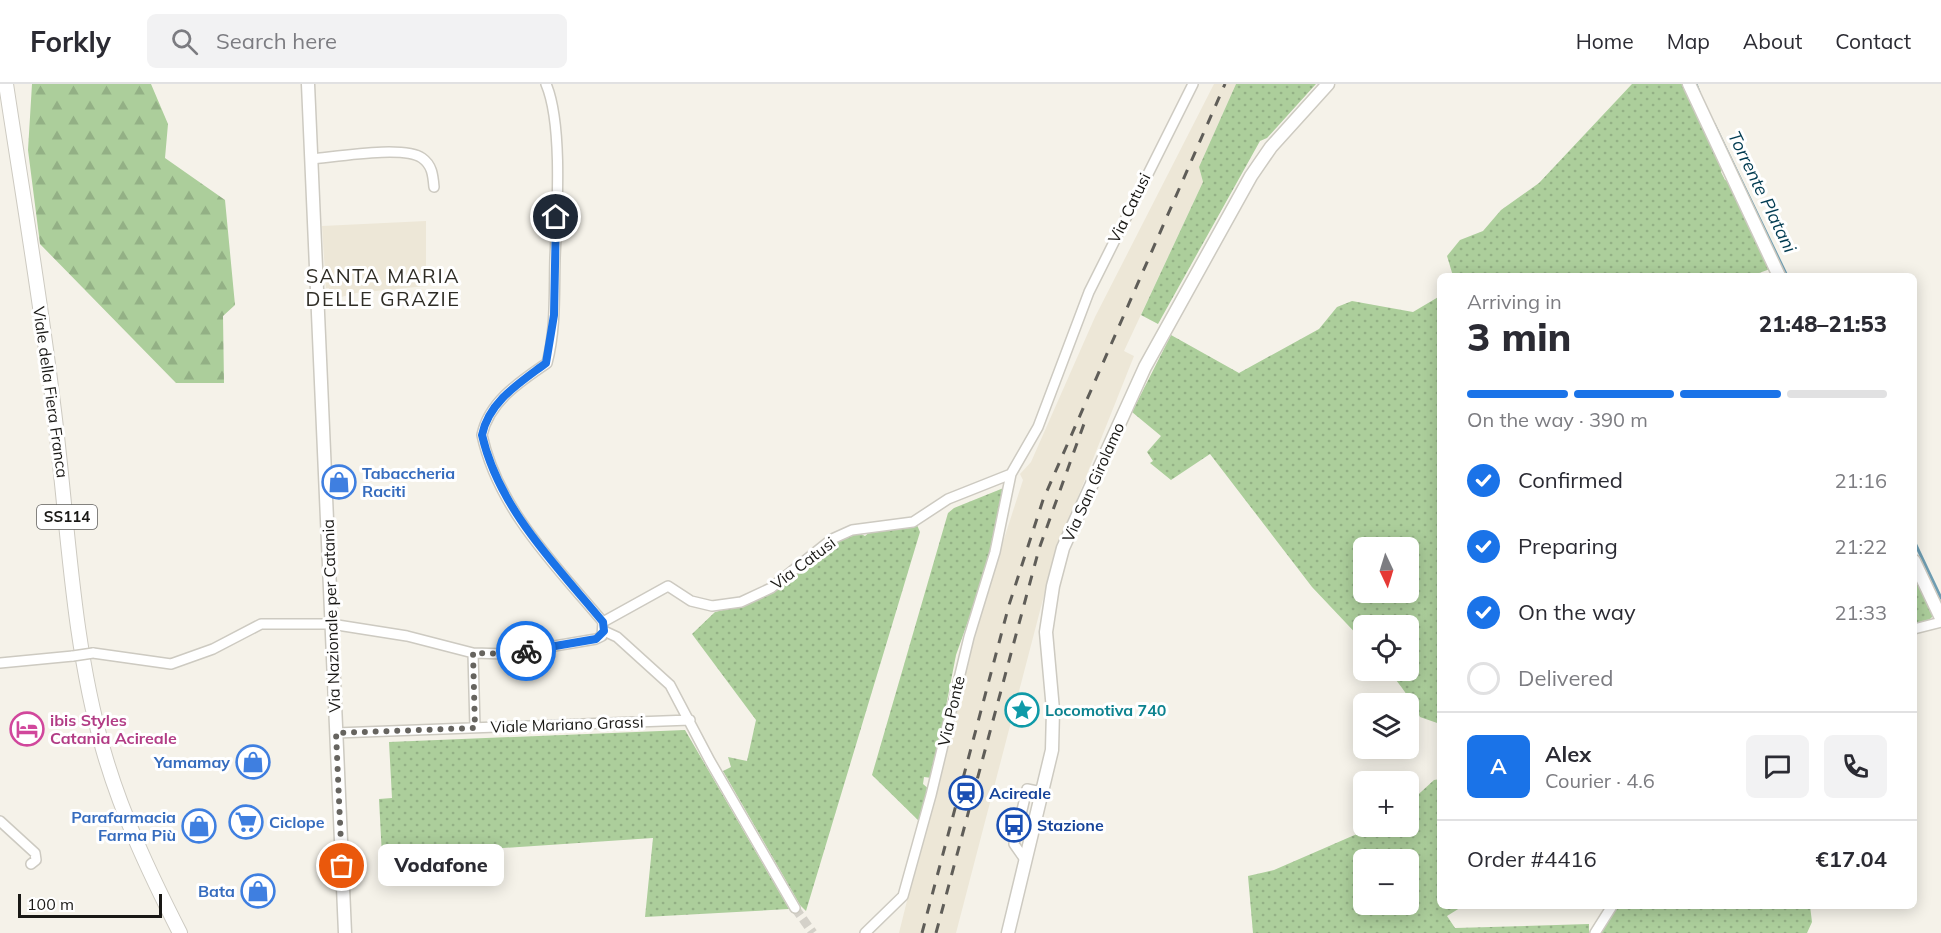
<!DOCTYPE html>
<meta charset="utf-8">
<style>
:root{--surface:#fff;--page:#f2f2f3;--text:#2b2b33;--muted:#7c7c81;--line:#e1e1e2;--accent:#1a73e8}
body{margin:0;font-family:Mulish,sans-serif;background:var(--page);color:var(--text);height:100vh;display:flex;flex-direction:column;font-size:22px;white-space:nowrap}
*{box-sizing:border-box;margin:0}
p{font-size:20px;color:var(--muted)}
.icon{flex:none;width:33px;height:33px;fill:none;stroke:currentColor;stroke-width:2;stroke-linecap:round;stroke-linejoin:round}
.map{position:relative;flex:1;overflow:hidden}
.side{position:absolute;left:1437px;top:189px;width:480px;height:636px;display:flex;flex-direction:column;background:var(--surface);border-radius:9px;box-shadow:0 3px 15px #0003}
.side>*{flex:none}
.needle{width:39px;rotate:176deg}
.buttons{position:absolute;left:1353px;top:453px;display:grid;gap:12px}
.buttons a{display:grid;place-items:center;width:66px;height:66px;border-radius:9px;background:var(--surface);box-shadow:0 3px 15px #0003;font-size:30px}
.scale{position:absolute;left:18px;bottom:15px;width:144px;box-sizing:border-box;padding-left:6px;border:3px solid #191815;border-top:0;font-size:16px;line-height:21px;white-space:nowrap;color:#191815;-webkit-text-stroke:4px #fff;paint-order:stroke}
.pin{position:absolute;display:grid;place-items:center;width:51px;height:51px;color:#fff;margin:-26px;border:3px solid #fff;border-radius:50%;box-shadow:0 2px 6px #0007}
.courier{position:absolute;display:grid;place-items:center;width:60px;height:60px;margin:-30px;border:4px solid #1a73e8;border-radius:50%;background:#fff;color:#222;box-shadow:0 2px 8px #0007}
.bubble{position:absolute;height:42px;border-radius:9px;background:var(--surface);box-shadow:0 3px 15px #0003;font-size:20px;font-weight:800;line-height:42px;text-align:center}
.head em{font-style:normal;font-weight:800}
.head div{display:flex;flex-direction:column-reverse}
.head{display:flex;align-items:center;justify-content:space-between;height:102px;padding:0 30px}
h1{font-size:39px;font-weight:800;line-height:45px}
.bar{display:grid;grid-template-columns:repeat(4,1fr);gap:9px 6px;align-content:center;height:72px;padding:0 30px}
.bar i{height:8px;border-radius:4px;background:var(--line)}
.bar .on{background:var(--accent)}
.bar p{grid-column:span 4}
.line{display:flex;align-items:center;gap:15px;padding:0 30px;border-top:2px solid var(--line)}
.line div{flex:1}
.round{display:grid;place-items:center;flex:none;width:63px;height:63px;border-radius:9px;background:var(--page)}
ol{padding:0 30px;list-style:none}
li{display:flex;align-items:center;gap:18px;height:66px}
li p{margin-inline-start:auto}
li .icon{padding:6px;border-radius:50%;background:var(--accent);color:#fff;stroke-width:4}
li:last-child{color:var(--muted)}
li i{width:33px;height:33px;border:3px solid var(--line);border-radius:50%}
header{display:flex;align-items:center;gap:36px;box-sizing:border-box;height:84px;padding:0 30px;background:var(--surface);border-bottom:2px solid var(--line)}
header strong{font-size:28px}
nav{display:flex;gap:33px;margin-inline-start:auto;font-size:21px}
.search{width:420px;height:54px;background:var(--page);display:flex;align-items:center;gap:15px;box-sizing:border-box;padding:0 21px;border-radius:9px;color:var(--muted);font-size:22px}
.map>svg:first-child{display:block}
.built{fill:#ede7d7}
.grass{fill:url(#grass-dots);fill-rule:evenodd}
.forest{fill:url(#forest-firs)}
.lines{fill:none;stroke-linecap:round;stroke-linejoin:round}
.stream{stroke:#6e9db2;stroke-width:3}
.street-tunnel{stroke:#d4d1c9;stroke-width:9;stroke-dasharray:9 4.5;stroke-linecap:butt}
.street-casing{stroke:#cdcac1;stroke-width:12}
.secondary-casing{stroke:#cdcac1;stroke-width:15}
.primary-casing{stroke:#cdcac1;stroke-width:16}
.street{stroke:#fff;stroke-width:9}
.secondary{stroke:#fff;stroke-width:12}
.primary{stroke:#fff;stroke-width:14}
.rail{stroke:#5f5d58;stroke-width:3;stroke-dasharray:10 10;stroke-linecap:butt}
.street-bridge-casing{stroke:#cdcac1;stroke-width:12;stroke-linecap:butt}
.street-bridge{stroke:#fff;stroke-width:9}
.done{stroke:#66645f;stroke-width:6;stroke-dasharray:0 10.8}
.route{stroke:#1a73e8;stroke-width:8}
.labels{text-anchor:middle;stroke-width:6;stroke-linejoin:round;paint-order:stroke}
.shield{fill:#fff;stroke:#5e5d5b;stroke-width:1.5}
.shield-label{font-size:15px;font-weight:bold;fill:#191815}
.street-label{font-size:16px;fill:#191815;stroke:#fff}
.shop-label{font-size:16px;font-weight:bold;fill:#366cbe;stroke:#fff;text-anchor:end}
.culture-label{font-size:16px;font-weight:bold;fill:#0d838f;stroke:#fff;text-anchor:start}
.hotel-label{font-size:16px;font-weight:bold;fill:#b23c85;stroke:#fff;text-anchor:start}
.transit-label{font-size:16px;font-weight:bold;fill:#164399;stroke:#fff;text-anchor:start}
.water-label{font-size:18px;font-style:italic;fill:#003b51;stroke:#fff}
.quarter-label{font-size:20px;letter-spacing:1.5px;fill:#2e2c25;stroke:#fff}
</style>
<header>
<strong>Forkly</strong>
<div class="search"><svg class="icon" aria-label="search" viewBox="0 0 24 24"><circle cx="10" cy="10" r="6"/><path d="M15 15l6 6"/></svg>Search here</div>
<nav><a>Home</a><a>Map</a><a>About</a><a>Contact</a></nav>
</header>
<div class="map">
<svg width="1941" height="849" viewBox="0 0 1941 849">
<defs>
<pattern id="grass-dots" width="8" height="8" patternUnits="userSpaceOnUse" patternTransform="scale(1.5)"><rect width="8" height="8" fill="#acce9b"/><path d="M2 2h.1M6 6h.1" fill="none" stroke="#93b085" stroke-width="1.8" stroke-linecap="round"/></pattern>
<pattern id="forest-firs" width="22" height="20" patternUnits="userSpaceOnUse" patternTransform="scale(1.5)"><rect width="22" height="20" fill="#acce9b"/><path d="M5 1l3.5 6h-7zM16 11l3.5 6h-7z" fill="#93b085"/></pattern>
</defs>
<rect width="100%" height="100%" fill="#f5f2e9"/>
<path class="built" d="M1214 0H1236L1199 83 1203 98 1124 267 1134 272 1054 473 956 849H899L972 554 1023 396 1020 390 1031 378 1095 233Z
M426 137V202L356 209 330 216V213L326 214 329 211V204H326L322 142Z"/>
<path class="grass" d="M1236 0H1316L1267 54 1260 57 1158 240 1141 231 1203 98 1199 83Z
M1632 0H1682L1723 83 1721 88 1725 96 1729 97 1770 185 1751 192H1453L1447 172 1460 156 1483 147 1501 126 1539 99Z
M1440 212V640L1420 633C1412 616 1400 601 1389 587L1408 586V542H1364L1363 557 1312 503 1210 370 1171 396 1150 379 1153 377 1147 368 1161 352 1132 328 1171 251 1239 289 1319 245 1337 223 1352 217 1413 228ZM1364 464H1408V508H1364Z
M1006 403 993 467 956 571 932 694 924 693 923 700 930 706 922 740 872 691 948 429 954 424Z
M917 441 920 448 806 827 800 821 723 687 731 683 728 673 747 677 756 636 692 550 715 528 743 521 774 507 844 451 859 449 865 452 871 447Z
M1914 491 1933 532 1926 539H1914Z
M685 646 789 825 645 833 653 754 382 772 379 715 392 714 389 658Z
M1440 695V822H1463L1447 832 1455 844 1589 840V849H1253L1248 792 1274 786 1373 743 1408 742 1409 719 1434 696ZM1364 776H1408V820H1364Z
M1617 822H1810L1812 838 1807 849H1599Z"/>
<path class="forest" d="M32 0H151L168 40 165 74 225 116 235 221 223 232 224 299H176L40 160 28 66Z"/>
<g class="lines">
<path class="stream" d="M1696 0 1699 8
M1714 40 1787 192
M1914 457 1941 514"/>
<path class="street-tunnel" d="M795 824 813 849"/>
<defs>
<path id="street" d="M546 0C563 40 557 128 555 174 554 209 556 245 547 279 521 297 489 317 482 351 498 425 556 482 603 538
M311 75C335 73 404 61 422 74 432 81 433 91 434 103
M603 538 668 502 691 517 712 522 741 518 771 504 832 455 852 446 913 438 948 415 1011 390 1038 343 1089 208 1193 0
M1914 545 1941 538
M604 547 617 553 670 601 710 677 795 824
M93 569 171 580 213 565 261 540H331L407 552 473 569 507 570 596 555 602 552 603 538
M473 569 475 644
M0 579 73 572
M336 649 690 636
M0 737 35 769 36 776 31 780
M1026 777 1014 760 1027 705 1042 708
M865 849 903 812 931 711 969 553 995 468 1011 390
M1595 849 1612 822"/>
<path id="secondary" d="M308 0 345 849
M1689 0 1779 192
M1914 477 1941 534
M1008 849 1052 666 1053 626 1046 548 1053 502 1063 464 1145 283 1251 92 1271 63 1328 0"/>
<path id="primary" d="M6 0C22 106 40 212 53 319 68 434 71 553 103 665 121 729 150 790 180 849"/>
</defs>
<use href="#street" class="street-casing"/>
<use href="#secondary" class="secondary-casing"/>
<use href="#primary" class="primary-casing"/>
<use href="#street" class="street"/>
<use href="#secondary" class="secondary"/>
<use href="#primary" class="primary"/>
<path class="rail" d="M922 849 1009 521 1043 416 1225 0
M936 849 1039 465 1085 337"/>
<defs>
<path id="street-bridge" d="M73 572 93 569"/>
</defs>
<use href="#street-bridge" class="street-bridge-casing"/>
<use href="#street-bridge" class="street-bridge"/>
</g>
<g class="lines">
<path class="done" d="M342 782 336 649 475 644 473 569 507 570 526 567"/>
<path class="route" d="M526 567 596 555 604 547 603 538C556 481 499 425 482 351 489 317 521 298 546 279L554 231 556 133"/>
</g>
<defs>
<symbol id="shop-ring" viewBox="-11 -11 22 22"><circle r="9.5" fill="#fff" stroke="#3f7fe0" stroke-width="1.5"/><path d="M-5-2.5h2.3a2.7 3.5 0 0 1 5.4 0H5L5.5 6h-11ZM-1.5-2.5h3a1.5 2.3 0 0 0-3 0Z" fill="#3f7fe0"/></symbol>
<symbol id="sight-ring" viewBox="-11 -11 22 22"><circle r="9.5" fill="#fff" stroke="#0f9aa8" stroke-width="1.5"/><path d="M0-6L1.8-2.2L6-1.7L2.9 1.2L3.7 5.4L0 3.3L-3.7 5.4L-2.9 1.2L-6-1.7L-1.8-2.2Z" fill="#0f9aa8"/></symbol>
<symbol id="hotel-ring" viewBox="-11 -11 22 22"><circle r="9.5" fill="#fff" stroke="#d1479c" stroke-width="1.5"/><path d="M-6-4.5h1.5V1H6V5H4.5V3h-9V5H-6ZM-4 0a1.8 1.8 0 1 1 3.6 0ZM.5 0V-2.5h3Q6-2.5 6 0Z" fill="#d1479c"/></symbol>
<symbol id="station-ring" viewBox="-11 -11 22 22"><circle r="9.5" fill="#fff" stroke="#1a4fb4" stroke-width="1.5"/><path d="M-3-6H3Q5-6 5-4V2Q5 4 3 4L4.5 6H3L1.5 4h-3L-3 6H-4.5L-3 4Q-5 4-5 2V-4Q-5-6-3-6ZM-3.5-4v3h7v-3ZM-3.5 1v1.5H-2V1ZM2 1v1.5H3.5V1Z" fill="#1a4fb4"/></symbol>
<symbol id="supermarket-ring" viewBox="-11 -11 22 22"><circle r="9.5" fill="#fff" stroke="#3f7fe0" stroke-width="1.5"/><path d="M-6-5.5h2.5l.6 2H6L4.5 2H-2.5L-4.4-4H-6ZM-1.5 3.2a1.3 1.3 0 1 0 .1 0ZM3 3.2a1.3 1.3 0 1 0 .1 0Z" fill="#3f7fe0"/></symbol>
<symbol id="bus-ring" viewBox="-11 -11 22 22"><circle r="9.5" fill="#fff" stroke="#1a4fb4" stroke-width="1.5"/><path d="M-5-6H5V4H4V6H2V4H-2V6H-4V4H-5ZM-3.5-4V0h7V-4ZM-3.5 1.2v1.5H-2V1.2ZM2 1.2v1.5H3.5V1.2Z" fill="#1a4fb4"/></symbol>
</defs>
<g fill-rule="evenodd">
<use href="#shop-ring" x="320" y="379" width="38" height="38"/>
<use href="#sight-ring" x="1003" y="607" width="38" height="38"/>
<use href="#hotel-ring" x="8" y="626" width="38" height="38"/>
<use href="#shop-ring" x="234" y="659" width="38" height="38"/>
<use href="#station-ring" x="947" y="690" width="38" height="38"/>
<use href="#supermarket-ring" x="227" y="719" width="38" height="38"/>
<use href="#bus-ring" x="995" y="722" width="38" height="38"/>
<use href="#shop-ring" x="180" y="723" width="38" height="38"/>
<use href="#shop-ring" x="239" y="788" width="38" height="38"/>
</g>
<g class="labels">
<rect class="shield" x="37" y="421" width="60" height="24" rx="4.5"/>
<g class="shield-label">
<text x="67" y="438">SS114</text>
</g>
<g class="street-label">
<text transform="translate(1129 124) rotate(-64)" y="6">Via Catusi</text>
<text transform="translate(51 308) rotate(82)" y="6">Viale della Fiera Franca</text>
<text transform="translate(1093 398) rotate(-66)" y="6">Via San Girolamo</text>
<text transform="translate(803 479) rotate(-37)" y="6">Via Catusi</text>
<text transform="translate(331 532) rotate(-92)" y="6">Via Nazionale per Catania</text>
<text transform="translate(951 627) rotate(-77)" y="6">Via Ponte</text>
<text transform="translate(567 640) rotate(-2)" y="6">Viale Mariano Grassi</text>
</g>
<g class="shop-label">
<text x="362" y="395" text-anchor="start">Tabaccheria<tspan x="362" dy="18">Raciti</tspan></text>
<text x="230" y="684">Yamamay</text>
<text x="176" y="739">Parafarmacia<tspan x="176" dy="18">Farma Più</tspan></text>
<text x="269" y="744" text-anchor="start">Ciclope</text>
<text x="235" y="813">Bata</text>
</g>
<g class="culture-label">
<text x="1045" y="632">Locomotiva 740</text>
</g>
<g class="hotel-label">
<text x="50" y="642">ibis Styles<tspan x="50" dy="18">Catania Acireale</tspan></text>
</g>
<g class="transit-label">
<text x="989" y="715">Acireale</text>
<text x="1037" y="747">Stazione</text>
</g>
<g class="water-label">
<text transform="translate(1762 108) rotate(64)" y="6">Torrente Platani</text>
</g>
<g class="quarter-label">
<text x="383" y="199">SANTA MARIA<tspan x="383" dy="23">DELLE GRAZIE</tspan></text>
</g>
</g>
</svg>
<div class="buttons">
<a><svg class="needle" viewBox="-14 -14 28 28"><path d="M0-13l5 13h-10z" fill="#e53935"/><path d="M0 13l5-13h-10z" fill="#7c7c81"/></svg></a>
<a><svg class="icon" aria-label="locate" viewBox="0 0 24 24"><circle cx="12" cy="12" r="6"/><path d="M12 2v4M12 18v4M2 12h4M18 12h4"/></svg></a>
<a><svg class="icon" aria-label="layers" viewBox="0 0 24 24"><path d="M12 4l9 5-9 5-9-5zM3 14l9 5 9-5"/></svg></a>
<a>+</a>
<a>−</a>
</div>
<div class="scale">100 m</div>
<div class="pin" style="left:342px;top:782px;background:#ea580c"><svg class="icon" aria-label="bag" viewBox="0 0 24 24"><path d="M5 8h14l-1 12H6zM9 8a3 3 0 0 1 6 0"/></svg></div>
<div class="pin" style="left:556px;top:133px;background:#1f2937"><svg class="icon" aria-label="home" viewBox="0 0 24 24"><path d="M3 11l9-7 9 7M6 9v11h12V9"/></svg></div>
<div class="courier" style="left:526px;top:567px"><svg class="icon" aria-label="bike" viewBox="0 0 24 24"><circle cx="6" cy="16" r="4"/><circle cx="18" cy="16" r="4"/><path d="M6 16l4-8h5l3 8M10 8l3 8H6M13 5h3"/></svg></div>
<div class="bubble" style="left:378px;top:760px;width:126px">Vodafone</div>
<section class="side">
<div class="head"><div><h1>3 min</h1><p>Arriving in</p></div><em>21:48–21:53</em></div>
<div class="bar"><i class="on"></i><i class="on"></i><i class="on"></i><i></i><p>On the way · 390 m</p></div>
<ol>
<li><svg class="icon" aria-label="check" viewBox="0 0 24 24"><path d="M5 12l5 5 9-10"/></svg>Confirmed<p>21:16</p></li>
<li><svg class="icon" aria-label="check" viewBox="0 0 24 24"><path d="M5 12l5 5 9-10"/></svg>Preparing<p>21:22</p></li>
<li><svg class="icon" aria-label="check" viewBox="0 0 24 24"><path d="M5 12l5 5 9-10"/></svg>On the way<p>21:33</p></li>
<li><i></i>Delivered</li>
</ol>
<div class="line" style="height:108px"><b class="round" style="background:var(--accent);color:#fff">A</b><div><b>Alex</b><p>Courier · 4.6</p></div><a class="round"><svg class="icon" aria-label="chat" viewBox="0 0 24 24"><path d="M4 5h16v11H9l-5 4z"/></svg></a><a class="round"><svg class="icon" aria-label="phone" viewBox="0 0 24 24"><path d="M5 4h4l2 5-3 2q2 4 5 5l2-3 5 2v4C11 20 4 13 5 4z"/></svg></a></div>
<div class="line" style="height:78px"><div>Order #4416</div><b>€17.04</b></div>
</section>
</div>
